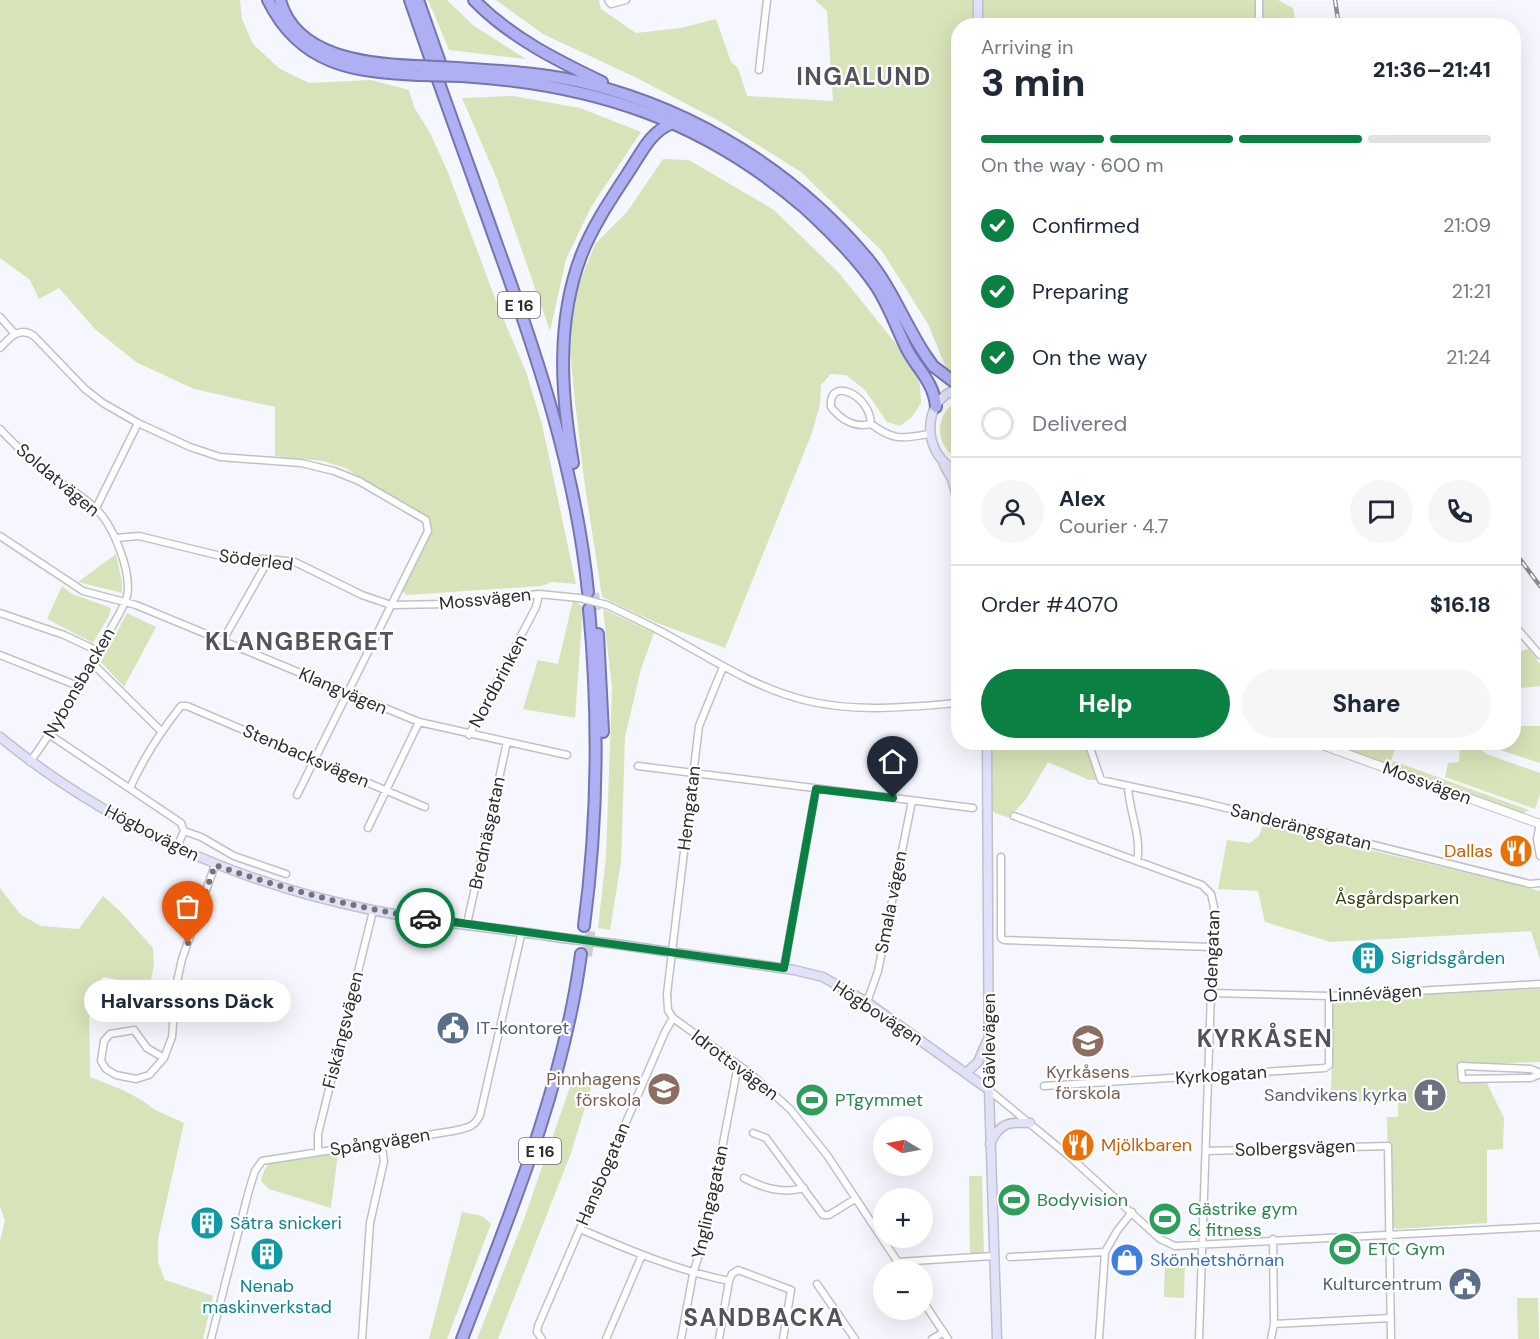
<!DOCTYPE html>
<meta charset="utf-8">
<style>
:root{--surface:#fff;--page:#f6f6f7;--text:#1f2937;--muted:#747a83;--line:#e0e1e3;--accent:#0b8043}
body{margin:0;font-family:"DM Sans",sans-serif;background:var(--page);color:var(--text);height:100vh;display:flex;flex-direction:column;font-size:22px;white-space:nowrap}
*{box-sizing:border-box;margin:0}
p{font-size:20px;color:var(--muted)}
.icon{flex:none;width:33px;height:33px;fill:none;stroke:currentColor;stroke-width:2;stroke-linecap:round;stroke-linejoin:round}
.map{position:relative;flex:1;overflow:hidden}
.drawer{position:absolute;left:951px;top:18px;width:570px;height:732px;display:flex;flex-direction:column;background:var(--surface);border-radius:24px;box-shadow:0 6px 24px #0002}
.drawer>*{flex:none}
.needle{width:39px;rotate:280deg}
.fabs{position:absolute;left:873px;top:1116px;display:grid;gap:12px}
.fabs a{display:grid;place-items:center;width:60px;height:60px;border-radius:50%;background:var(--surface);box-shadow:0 6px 24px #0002;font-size:30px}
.pin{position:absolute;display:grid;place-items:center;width:51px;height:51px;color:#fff;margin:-62px -26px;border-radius:50% 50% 50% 0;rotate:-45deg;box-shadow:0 0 6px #0007}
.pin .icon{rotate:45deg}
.courier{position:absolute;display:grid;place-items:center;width:60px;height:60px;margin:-30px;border:4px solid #0b8043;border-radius:50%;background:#fff;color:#222;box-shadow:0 2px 8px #0007}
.bubble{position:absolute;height:42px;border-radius:21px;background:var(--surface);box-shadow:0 6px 24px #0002;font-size:20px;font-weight:800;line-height:42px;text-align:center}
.overview em{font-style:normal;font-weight:800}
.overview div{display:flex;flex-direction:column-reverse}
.overview{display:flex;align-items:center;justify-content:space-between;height:102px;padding:0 30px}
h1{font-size:39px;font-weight:800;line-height:45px}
.bar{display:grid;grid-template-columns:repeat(4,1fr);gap:9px 6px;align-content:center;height:72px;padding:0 30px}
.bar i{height:8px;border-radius:4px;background:var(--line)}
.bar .on{background:var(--accent)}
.bar p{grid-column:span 4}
.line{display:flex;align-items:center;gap:15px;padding:0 30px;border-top:2px solid var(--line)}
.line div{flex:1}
.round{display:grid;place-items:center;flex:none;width:63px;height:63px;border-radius:32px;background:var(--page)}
ol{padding:0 30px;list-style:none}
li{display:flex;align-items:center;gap:18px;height:66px}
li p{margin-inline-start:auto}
li .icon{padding:6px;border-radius:50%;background:var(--accent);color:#fff;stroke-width:4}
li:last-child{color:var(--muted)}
li i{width:33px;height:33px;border:3px solid var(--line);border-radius:50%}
.action{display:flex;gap:12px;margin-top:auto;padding:12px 30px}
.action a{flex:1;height:69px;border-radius:36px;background:var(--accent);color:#fff;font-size:24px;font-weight:800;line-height:69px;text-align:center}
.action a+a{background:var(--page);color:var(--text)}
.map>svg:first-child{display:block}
.green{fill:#d7e3b8}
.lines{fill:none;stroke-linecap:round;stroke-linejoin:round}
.trunk-tunnel{stroke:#ceced5;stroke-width:10;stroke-dasharray:10 5;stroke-linecap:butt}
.minor-casing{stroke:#c0c0c9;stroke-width:9}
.tertiary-casing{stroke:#c0c0c9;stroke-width:10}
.secondary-casing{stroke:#c0c0c9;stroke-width:11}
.trunk-casing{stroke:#7476ad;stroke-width:14}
.minor{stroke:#fff;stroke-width:6}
.tertiary{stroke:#fff;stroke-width:8}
.secondary{stroke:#e1e2fa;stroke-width:8}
.trunk{stroke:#aeb0f3;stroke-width:10}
.rail-casing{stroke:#8c8c92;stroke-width:4.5}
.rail{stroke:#fff;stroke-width:2;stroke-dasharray:7;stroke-linecap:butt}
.minor-bridge-casing{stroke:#c0c0c9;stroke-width:9;stroke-linecap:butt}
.secondary-bridge-casing{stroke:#c0c0c9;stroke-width:11;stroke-linecap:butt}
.trunk-bridge-casing{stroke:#7476ad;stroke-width:14;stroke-linecap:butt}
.minor-bridge{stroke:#fff;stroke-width:6}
.secondary-bridge{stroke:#e1e2fa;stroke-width:8}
.trunk-bridge{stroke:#aeb0f3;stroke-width:10}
.done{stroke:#737378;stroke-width:6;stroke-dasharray:0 10.8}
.route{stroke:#0b8043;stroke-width:8}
.labels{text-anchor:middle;stroke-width:4.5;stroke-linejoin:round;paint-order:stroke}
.shield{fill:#fff;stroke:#6c6c6e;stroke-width:1.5}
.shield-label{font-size:16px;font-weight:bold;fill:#2d2d30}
.street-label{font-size:18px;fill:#2d2d30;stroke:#fff}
.food-label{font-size:18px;fill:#c56008;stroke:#fff;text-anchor:end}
.park-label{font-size:18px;fill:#36410f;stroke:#fff}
.culture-label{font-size:18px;fill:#0d838f;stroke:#fff;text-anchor:start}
.service-label{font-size:18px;fill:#4e5e75;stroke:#fff;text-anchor:start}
.education-label{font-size:18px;fill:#785e54;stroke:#fff}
.worship-label{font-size:18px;fill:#5b616d;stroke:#fff;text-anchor:end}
.leisure-label{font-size:18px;fill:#27864d;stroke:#fff;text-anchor:start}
.shop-label{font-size:18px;fill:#366cbe;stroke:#fff;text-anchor:start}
.district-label{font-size:24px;font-weight:bold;letter-spacing:1.5px;fill:#54535b;stroke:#fff}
</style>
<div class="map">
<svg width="1540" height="1339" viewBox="0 0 1540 1339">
<rect width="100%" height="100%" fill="#f6f6fe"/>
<path class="green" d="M0 0H240L242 19 253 44 280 69 309 83 371 80 409 90 414 107 430 133 447 170 496 301 526 372 542 424 576 584 552 582 541 586 406 595 401 588C412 568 433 543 431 520L345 468 323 461 275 456V407L194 389 136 362 95 329 59 288 39 299 30 280 0 258Z
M428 0H447L474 26 526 59 449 50Z
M496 0H599L601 9 636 33 681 28 716 19 731 62 738 68 747 96 833 101 827 11 815 0H1278L1293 8 1296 25 958 26V373H948L928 324 882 251 801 172 723 123 637 78 543 34Z
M513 96 580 108 641 132 591 207 566 259 550 331 497 179 462 98Z
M663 159 689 160 774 210 839 273 901 350 920 384 921 403 912 417 900 426 887 422 865 390 846 375 831 374 821 385 820 404 812 433 725 648 657 623 602 597 584 479 575 402 569 339 574 297 595 244 627 212Z
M958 400V459C934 445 934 415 958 400Z
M116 554 122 582V593L78 582Z
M62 586 72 594 111 608 109 616 93 643 47 619Z
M573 600 583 607 575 718 523 709 538 660 558 664Z
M603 609 654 633 641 669 625 737 621 862 610 930 598 928 606 857 612 688Z
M127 613 156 627 124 687 101 662Z
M1529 649 1540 664V686L1521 688 1520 677H1514L1515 652Z
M1514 726H1540V763L1485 745 1484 743 1514 742Z
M987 743H1088L1101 780H1089L1048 762 1026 799 1009 818 995 813 988 808Z
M1314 743H1397L1388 769Z
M1460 743H1478L1480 749 1486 754 1540 773V794L1535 809 1445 777 1448 763 1459 762Z
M1393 761 1529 810 1522 814 1392 765Z
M1264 821 1362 848 1540 891V960L1531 931 1331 942 1265 922 1258 891 1218 889 1227 840 1250 843 1259 836Z
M0 888 21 915 41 926 79 929 103 896 121 912 153 948 154 966 151 980 133 983 104 977 89 990 90 1077 123 1090 143 1101 155 1110 184 1123 158 1239V1262L165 1280 213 1296 203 1339H0V1241L5 1221 0 1207Z
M1540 989V1062L1459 1065 1457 1080 1486 1081 1504 1118 1503 1149 1487 1150V1223L1397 1229 1389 1225 1387 1117H1398V1103L1331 1101 1333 997Z
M594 1078 571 1153 498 1339H477L524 1219 570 1087 577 1080Z
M338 1153 331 1208 269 1189 261 1181 263 1173 269 1163Z
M969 1176H982L984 1257 970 1258Z
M462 1212 482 1216 491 1224 447 1339H429Z
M1165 1259 1185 1260 1184 1298 1164 1297Z
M1517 1298H1538L1539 1339H1518Z"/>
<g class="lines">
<path class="trunk-tunnel" d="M594 593 596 610
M587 956 591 927"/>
<defs>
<path id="minor" d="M608 0 611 4 626 0
M1259 0V26
M759 70 767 0
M0 317 15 334
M0 348C10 337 20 326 34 336L85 389 103 403 138 423 190 447 220 457 301 463 334 471 359 481 426 520 428 531 297 795
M871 424C855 428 841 420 831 407 828 376 870 394 871 424 896 442 902 438 930 434
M0 429C19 450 40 467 62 483 73 491 86 499 95 508 113 524 132 572 127 596 123 610 113 624 106 637 83 680 59 722 30 762
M96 508 138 423
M0 536 83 591 136 605 419 722 567 755
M116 538 139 536 233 559H269L295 562 362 595 391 605 448 604 539 594 579 598
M607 605C626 614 645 623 664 633 710 658 753 687 804 700 855 713 907 707 958 703
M0 613 64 635 98 651
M1514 625 1540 655
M223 640 269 559
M0 655 78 686
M92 663 162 732
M723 667 699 726 667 994 668 1010 673 1018 751 1074 790 1109 827 1155 903 1270
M50 735 181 823 184 831 177 847
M469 735 536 607 539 594
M1088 742 1101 780 1202 802 1530 884 1540 883
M638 766 973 808
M1128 787C1129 811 1142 837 1137 861
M130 788C143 759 161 731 181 706H187L425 807
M1014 816 1202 885 1211 894 1214 907 1199 1339
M1540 823 1537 839 1540 856
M368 828 419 722
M184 831 201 837 234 856 286 874
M1001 857V938L1004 940 1212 947
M467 924 507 742
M784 968 816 789
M1211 993 1329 996 1540 984
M867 1002 878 971 912 801
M164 1058 147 1048 134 1030 110 1034 104 1041 101 1061 106 1069 116 1075 136 1079 149 1075 164 1058 172 1037 176 986 182 959 215 865
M1540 1073 1531 1069 1461 1066 1462 1079 1531 1078 1540 1074
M1044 1086 1325 1068 1329 1065V996
M989 1090 1069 1156 1160 1239 1175 1246 1540 1227
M753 1133 766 1138 823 1215H829L855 1199
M318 1151V1134L373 911
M1206 1151 1388 1146 1391 1339
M744 1178C763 1188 782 1194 804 1188
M580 1229C629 1250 676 1270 729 1281
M1010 1257 1105 1252 1117 1231 1132 1212
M897 1262 993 1256
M817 1284 855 1339
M922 1300 948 1339
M1274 1324 1391 1318
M211 1339 249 1190 255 1171 262 1161 453 1131C466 1128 474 1128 480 1115L522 931
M362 1339 370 1223 384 1161 381 1142
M542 1339 537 1332 538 1326 665 1032 673 1018
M606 1339 642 1255
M681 1339 693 1274 706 1232 738 1065
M719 1339 729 1281 732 1274 738 1270 791 1290 783 1339
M932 1339 944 1332
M1099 1339 1105 1252
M1271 1339 1274 1324 1273 1239"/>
<path id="tertiary" d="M1314 742 1540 824"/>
<path id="secondary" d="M978 0V26
M958 389C919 400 923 458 958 471
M944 465 952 479 958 501
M0 737C108 825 236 883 372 910 435 923 499 928 562 938
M987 742 989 1090 997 1339
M615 944 794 970 823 977 867 1002 989 1090
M967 1072 978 1062 987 1041
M990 1144C1000 1122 1009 1122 1030 1123"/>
<path id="trunk" d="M268 0C300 65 353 72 419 75
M280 0C295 57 367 64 416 66
M410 0C438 82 468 163 497 245 538 358 576 472 588 592
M418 0 444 74
M474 0C510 37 556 60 602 82
M458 68C502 71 547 73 589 84 697 111 796 173 867 258 892 288 905 325 926 356L933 366 958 385
M461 76C594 84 704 120 806 209 831 232 857 258 876 286 888 304 895 324 904 343 914 367 934 380 936 407
M573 463C561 395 556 322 581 256 592 227 611 199 628 173 641 154 650 131 673 123
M598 634 603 732
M584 926C598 821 599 715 589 609
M462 1339C510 1214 563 1088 581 954"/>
</defs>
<use href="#minor" class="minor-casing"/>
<use href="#tertiary" class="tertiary-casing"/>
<use href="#secondary" class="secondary-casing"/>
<use href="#trunk" class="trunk-casing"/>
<use href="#minor" class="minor"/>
<use href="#tertiary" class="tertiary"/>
<use href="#secondary" class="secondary"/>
<use href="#trunk" class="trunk"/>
<defs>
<path id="rail" d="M1335 0 1339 26
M1514 551 1540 586"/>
</defs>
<use href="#rail" class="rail-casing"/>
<use href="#rail" class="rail"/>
<defs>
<path id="minor-bridge" d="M579 598 607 605"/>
<path id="secondary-bridge" d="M562 938 615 944"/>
<path id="trunk-bridge" d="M416 66 458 68
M419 75 461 76"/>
</defs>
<use href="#minor-bridge" class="minor-bridge-casing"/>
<use href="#secondary-bridge" class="secondary-bridge-casing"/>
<use href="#trunk-bridge" class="trunk-bridge-casing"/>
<use href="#minor-bridge" class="minor-bridge"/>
<use href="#secondary-bridge" class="secondary-bridge"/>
<use href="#trunk-bridge" class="trunk-bridge"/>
</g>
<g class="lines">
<path class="done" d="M188 943 215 865C284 889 353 908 425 918"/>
<path class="route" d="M425 918 784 968 816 789 893 798"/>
</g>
<defs>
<symbol id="restaurant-disc" viewBox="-11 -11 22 22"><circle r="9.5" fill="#e8710a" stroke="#fff"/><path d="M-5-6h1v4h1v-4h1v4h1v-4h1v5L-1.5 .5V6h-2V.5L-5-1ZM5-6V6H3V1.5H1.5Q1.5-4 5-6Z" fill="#fff"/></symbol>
<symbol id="building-disc" viewBox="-11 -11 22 22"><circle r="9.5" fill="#0f9aa8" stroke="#fff"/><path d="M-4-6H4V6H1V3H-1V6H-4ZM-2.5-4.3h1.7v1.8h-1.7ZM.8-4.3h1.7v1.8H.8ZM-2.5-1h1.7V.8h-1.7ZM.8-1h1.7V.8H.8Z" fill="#fff"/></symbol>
<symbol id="civic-disc" viewBox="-11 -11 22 22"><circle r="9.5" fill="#5c6f8a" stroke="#fff"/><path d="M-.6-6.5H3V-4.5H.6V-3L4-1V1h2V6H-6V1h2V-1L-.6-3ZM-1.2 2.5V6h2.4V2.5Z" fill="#fff"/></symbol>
<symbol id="school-disc" viewBox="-11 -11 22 22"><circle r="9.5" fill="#8d6e63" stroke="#fff"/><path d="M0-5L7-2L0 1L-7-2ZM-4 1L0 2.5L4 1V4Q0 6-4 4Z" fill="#fff"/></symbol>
<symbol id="church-disc" viewBox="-11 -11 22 22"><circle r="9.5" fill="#6b7280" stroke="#fff"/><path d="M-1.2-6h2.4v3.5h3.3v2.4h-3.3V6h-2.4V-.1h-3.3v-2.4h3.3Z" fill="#fff"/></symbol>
<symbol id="stadium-disc" viewBox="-11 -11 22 22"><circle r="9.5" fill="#2e9e5b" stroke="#fff"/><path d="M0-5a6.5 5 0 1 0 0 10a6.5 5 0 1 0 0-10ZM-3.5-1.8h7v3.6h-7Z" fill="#fff"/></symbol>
<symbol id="shop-disc" viewBox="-11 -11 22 22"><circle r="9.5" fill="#3f7fe0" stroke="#fff"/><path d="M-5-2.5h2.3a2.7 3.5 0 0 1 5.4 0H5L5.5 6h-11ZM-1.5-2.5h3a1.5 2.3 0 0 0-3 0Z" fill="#fff"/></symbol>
</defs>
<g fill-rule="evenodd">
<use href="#restaurant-disc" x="1497" y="832" width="38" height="38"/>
<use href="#building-disc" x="1349" y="939" width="38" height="38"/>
<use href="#civic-disc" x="434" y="1009" width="38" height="38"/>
<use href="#school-disc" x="1069" y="1022" width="38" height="38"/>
<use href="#school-disc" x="645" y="1070" width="38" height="38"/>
<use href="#church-disc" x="1411" y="1076" width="38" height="38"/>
<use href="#stadium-disc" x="793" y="1081" width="38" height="38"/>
<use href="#restaurant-disc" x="1059" y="1126" width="38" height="38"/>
<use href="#stadium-disc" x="995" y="1181" width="38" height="38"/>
<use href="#stadium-disc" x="1146" y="1200" width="38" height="38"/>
<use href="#building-disc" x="188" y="1204" width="38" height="38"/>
<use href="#stadium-disc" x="1326" y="1230" width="38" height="38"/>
<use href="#building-disc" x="248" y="1235" width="38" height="38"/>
<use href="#shop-disc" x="1108" y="1241" width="38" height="38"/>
<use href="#civic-disc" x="1446" y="1265" width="38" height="38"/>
</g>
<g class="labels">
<g class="shield">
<rect x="498" y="292" width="42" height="26" rx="4.5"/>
<rect x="519" y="1138" width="42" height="26" rx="4.5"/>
</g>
<g class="shield-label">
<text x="519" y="311">E 16</text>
<text x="540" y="1157">E 16</text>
</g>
<g class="street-label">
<text transform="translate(58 480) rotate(40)" y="6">Soldatvägen</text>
<text transform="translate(256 560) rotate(7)" y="6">Söderled</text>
<text transform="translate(485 599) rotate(-6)" y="6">Mossvägen</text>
<text transform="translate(498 681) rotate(-62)" y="6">Nordbrinken</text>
<text transform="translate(79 683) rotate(-60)" y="6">Nybonsbacken</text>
<text transform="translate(343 691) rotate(23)" y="6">Klangvägen</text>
<text transform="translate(306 756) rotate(23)" y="6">Stenbacksvägen</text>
<text transform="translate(1427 783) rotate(20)" y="6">Mossvägen</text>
<text transform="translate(689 808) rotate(-83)" y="6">Hemgatan</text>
<text transform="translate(1301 827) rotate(14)" y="6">Sanderängsgatan</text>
<text transform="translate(152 833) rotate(27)" y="6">Högbovägen</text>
<text transform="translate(487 833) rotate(-78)" y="6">Brednäsgatan</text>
<text transform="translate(891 902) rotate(-79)" y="6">Smala vägen</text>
<text transform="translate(1212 956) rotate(-88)" y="6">Odengatan</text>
<text transform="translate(1375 993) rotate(-3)" y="6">Linnévägen</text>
<text transform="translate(878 1013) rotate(33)" y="6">Högbovägen</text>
<text transform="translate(343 1030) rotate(-76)" y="6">Fiskängsvägen</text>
<text transform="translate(989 1041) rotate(-90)" y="6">Gävlevägen</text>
<text transform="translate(735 1065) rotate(37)" y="6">Idrottsvägen</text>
<text transform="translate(1221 1075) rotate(-4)" y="6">Kyrkogatan</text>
<text transform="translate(380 1142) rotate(-9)" y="6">Spångvägen</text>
<text transform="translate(1295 1148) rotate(-2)" y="6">Solbergsvägen</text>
<text transform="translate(603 1174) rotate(-67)" y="6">Hansbogatan</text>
<text transform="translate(710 1202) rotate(-78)" y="6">Ynglingagatan</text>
</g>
<g class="food-label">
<text x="1493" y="857">Dallas</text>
<text x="1101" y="1151" text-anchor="start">Mjölkbaren</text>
</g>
<g class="park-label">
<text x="1397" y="904">Åsgårdsparken</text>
</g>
<g class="culture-label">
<text x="1391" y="964">Sigridsgården</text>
<text x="230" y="1229">Sätra snickeri</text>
<text x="267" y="1292" text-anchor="middle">Nenab<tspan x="267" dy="21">maskinverkstad</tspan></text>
</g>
<g class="service-label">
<text x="476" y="1034">IT-kontoret</text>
<text x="1442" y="1290" text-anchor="end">Kulturcentrum</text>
</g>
<g class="education-label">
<text x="1088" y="1078">Kyrkåsens<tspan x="1088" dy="21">förskola</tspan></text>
<text x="641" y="1085" text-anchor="end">Pinnhagens<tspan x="641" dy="21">förskola</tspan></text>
</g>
<g class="worship-label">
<text x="1407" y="1101">Sandvikens kyrka</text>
</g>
<g class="leisure-label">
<text x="835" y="1106">PTgymmet</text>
<text x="1037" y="1206">Bodyvision</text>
<text x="1188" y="1215">Gästrike gym<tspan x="1188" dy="21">&amp; fitness</tspan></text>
<text x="1368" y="1255">ETC Gym</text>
</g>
<g class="shop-label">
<text x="1150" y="1266">Skönhetshörnan</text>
</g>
<g class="district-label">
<text x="864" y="85">INGALUND</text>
<text x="300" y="650">KLANGBERGET</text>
<text x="1265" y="1047">KYRKÅSEN</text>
<text x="764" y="1326">SANDBACKA</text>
</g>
</g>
</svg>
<div class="fabs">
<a><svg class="needle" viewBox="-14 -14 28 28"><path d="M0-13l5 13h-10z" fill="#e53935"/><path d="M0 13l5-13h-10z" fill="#747a83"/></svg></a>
<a>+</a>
<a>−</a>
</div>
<div class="pin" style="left:188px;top:943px;background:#ea580c"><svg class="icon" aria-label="bag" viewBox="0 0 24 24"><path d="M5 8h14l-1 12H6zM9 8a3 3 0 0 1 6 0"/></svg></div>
<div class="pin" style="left:893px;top:798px;background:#1f2937"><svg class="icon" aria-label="home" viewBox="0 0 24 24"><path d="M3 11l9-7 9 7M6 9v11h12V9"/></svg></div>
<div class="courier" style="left:425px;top:918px"><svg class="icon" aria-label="car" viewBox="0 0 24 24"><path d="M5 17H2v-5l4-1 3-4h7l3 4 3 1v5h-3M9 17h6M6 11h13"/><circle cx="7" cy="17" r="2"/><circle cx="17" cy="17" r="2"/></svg></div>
<div class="bubble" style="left:84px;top:980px;width:207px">Halvarssons Däck</div>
<section class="drawer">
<div class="overview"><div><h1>3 min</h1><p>Arriving in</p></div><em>21:36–21:41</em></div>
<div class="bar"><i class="on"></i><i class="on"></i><i class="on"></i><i></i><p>On the way · 600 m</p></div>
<ol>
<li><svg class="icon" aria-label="check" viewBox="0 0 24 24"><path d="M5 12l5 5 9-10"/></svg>Confirmed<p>21:09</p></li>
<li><svg class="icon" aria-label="check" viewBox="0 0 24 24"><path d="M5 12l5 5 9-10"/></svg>Preparing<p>21:21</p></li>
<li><svg class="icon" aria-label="check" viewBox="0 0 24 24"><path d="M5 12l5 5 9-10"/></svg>On the way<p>21:24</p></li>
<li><i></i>Delivered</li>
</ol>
<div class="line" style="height:108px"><a class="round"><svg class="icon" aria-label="person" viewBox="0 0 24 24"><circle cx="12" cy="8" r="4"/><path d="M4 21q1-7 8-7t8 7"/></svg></a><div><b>Alex</b><p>Courier · 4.7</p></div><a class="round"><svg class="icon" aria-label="chat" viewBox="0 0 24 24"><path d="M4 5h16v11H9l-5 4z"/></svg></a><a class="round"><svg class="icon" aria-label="phone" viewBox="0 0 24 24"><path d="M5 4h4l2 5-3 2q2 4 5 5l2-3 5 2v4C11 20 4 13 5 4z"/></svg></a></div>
<div class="line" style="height:78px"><div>Order #4070</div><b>$16.18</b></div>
<div class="action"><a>Help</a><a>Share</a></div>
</section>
</div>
